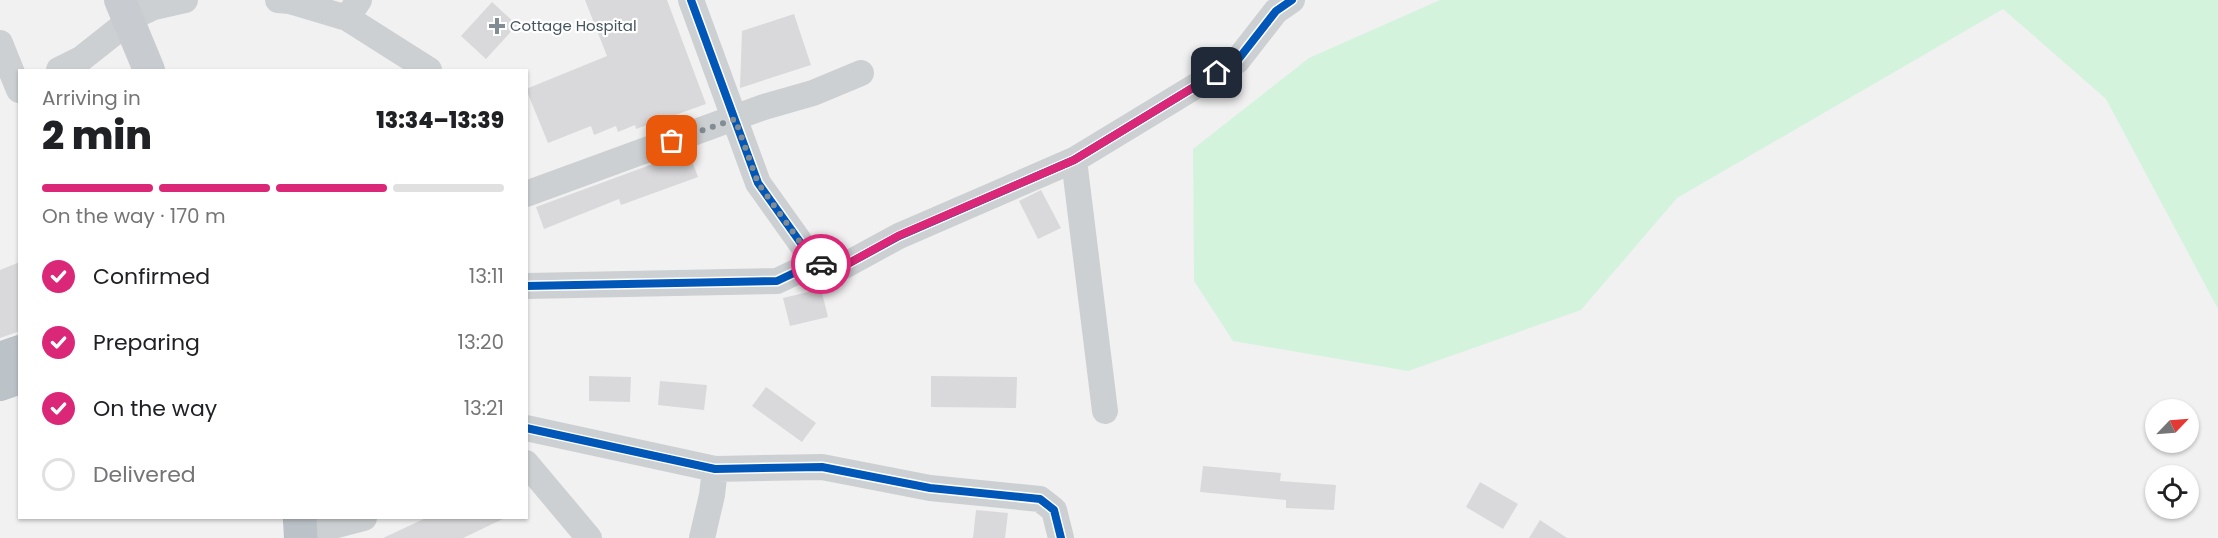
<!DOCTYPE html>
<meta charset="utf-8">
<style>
:root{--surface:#fff;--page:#f2f2f2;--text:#202124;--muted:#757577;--line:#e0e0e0;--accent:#db2777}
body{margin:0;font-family:Poppins,sans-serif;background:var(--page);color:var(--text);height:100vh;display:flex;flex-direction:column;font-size:22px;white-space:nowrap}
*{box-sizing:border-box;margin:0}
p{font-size:20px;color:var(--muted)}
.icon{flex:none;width:33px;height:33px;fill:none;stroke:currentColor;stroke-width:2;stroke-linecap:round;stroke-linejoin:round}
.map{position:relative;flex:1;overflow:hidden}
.details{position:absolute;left:18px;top:69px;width:510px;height:450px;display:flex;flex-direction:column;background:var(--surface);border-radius:0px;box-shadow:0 2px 4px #0004}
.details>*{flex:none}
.needle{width:39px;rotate:65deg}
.buttons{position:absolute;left:2145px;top:399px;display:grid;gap:12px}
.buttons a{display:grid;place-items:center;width:54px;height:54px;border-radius:50%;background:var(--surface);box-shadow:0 2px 4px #0004;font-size:30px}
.pin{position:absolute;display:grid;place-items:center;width:51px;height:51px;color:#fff;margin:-26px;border-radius:12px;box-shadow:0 3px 9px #0006}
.courier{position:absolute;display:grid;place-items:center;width:60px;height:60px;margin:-30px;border:4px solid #db2777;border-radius:50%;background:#fff;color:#222;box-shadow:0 2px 8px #0007}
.summary em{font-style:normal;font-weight:800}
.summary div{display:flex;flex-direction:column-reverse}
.summary{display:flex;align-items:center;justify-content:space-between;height:102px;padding:0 24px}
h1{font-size:39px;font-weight:800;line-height:45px}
.bar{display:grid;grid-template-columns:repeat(4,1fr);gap:9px 6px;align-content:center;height:72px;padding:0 24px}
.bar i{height:8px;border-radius:4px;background:var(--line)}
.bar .active{background:var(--accent)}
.bar p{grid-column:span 4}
ol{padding:0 24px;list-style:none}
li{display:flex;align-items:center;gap:18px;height:66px}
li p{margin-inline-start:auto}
li .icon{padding:6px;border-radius:50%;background:var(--accent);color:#fff;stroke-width:4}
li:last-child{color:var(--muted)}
li i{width:33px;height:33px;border:3px solid var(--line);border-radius:50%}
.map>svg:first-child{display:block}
.green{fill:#d3f3dd}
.building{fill:#d9d9db}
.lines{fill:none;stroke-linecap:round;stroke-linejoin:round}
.highway-casing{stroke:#b5bbc1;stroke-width:34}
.minor{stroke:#cdd0d2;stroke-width:26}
.major{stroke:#c8ccd0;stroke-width:32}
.highway{stroke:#bcc3c8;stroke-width:33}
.cycleway-casing{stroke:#fff;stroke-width:11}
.cycleway{stroke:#0057b8;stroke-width:8}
.done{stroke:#828c93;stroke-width:6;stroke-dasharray:0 10.8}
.route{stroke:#db2777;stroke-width:8}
.poi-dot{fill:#828c93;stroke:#fff;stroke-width:2}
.labels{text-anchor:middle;stroke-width:4.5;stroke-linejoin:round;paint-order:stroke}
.poi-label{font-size:15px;fill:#455560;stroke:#fff;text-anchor:start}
</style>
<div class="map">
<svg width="2218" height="538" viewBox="0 0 2218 538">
<rect width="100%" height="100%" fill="#f2f1f1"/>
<path class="green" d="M1440 0H2218V309L2106 99 2003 9 1677 198 1581 310 1408 371 1233 341 1194 281 1193 149 1309 58Z"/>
<path class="building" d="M585 0H667L706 104 636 129 635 125 618 132 616 126 594 135 591 126 548 143 526 89 607 56Z
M492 2 517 25 486 59 461 36Z
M794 14 811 65 740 88 742 31Z
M688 151 698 177 621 205 619 199 544 229 536 207Z
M1041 190 1061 228 1038 239 1019 201Z
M20 262V331L0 338V270Z
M821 289 828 317 790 326 783 298Z
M589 376 631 377 630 402 589 401Z
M931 376 1017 377 1016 408 931 407Z
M660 381 707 385 704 410 658 405Z
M766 387 816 423 802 442 752 406Z
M1203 466 1281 473 1280 481 1336 485 1334 510 1286 508V500L1200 492Z
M1480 482 1518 504 1503 529 1466 507Z
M976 510 1008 513 1005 538H973Z
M426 518H505L463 538H383Z
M1540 520 1567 538H1529Z"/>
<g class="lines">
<defs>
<path id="highway" d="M0 359 20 352
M0 384 20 377
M300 518 301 538"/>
</defs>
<use href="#highway" class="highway-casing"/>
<path class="minor" d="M278 0 290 1 347 18 429 70
M691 0 758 183 815 263 842 267 899 236 1074 160 1237 61 1276 11 1292 0
M347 18 359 0
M0 43 19 90
M59 70 81 59 119 29 128 19 154 7 185 0
M1074 160 1105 411
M526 194 764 107 813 93 861 73
M526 286 777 281 815 263
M526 428 715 469 822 467 930 488 1040 499 1054 510 1061 538
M526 463 589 538
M302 534 364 518
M702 538 712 495 715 469"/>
<path class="major" d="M120 0 149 70"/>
<use href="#highway" class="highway"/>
<defs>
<path id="cycleway" d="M691 0 758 183 815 263 842 267 899 236 1074 160 1237 61 1276 11 1292 0
M526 286 777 281 815 263
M526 428 715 469 822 467 930 488 1040 499 1054 510 1061 538"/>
</defs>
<use href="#cycleway" class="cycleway-casing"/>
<use href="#cycleway" class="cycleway"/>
</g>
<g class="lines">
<path class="done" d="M672 141 735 119 758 183 815 263 821 264"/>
<path class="route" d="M821 264 842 267 898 236 1074 160 1217 73"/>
</g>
<path class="poi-dot" d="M494 17h6v6h6v6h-6v6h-6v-6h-6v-6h6z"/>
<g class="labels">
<g class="poi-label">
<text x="510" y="31">Cottage Hospital</text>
</g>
</g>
</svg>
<div class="buttons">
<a><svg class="needle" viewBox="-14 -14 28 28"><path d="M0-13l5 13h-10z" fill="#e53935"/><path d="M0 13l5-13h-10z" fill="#757577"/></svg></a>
<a><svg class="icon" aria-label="locate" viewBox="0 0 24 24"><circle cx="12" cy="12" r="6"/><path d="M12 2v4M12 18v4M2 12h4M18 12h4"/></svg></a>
</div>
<div class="pin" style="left:672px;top:141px;background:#ea580c"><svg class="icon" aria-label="bag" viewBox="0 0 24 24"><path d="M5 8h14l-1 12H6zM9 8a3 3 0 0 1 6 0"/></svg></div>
<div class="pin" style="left:1217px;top:73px;background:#1f2937"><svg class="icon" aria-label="home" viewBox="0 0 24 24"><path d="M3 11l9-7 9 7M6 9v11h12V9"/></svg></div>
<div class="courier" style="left:821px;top:264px"><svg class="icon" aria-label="car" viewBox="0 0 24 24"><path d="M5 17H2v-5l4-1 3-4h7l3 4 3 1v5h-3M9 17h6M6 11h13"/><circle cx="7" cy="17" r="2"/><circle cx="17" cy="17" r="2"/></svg></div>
<section class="details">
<div class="summary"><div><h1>2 min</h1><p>Arriving in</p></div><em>13:34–13:39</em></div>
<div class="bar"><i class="active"></i><i class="active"></i><i class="active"></i><i></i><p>On the way · 170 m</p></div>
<ol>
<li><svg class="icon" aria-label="check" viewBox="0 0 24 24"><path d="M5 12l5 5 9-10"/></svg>Confirmed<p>13:11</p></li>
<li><svg class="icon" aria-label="check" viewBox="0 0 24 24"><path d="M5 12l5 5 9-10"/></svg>Preparing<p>13:20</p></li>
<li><svg class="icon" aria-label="check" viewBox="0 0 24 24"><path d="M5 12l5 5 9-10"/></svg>On the way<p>13:21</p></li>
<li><i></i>Delivered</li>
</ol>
</section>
</div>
